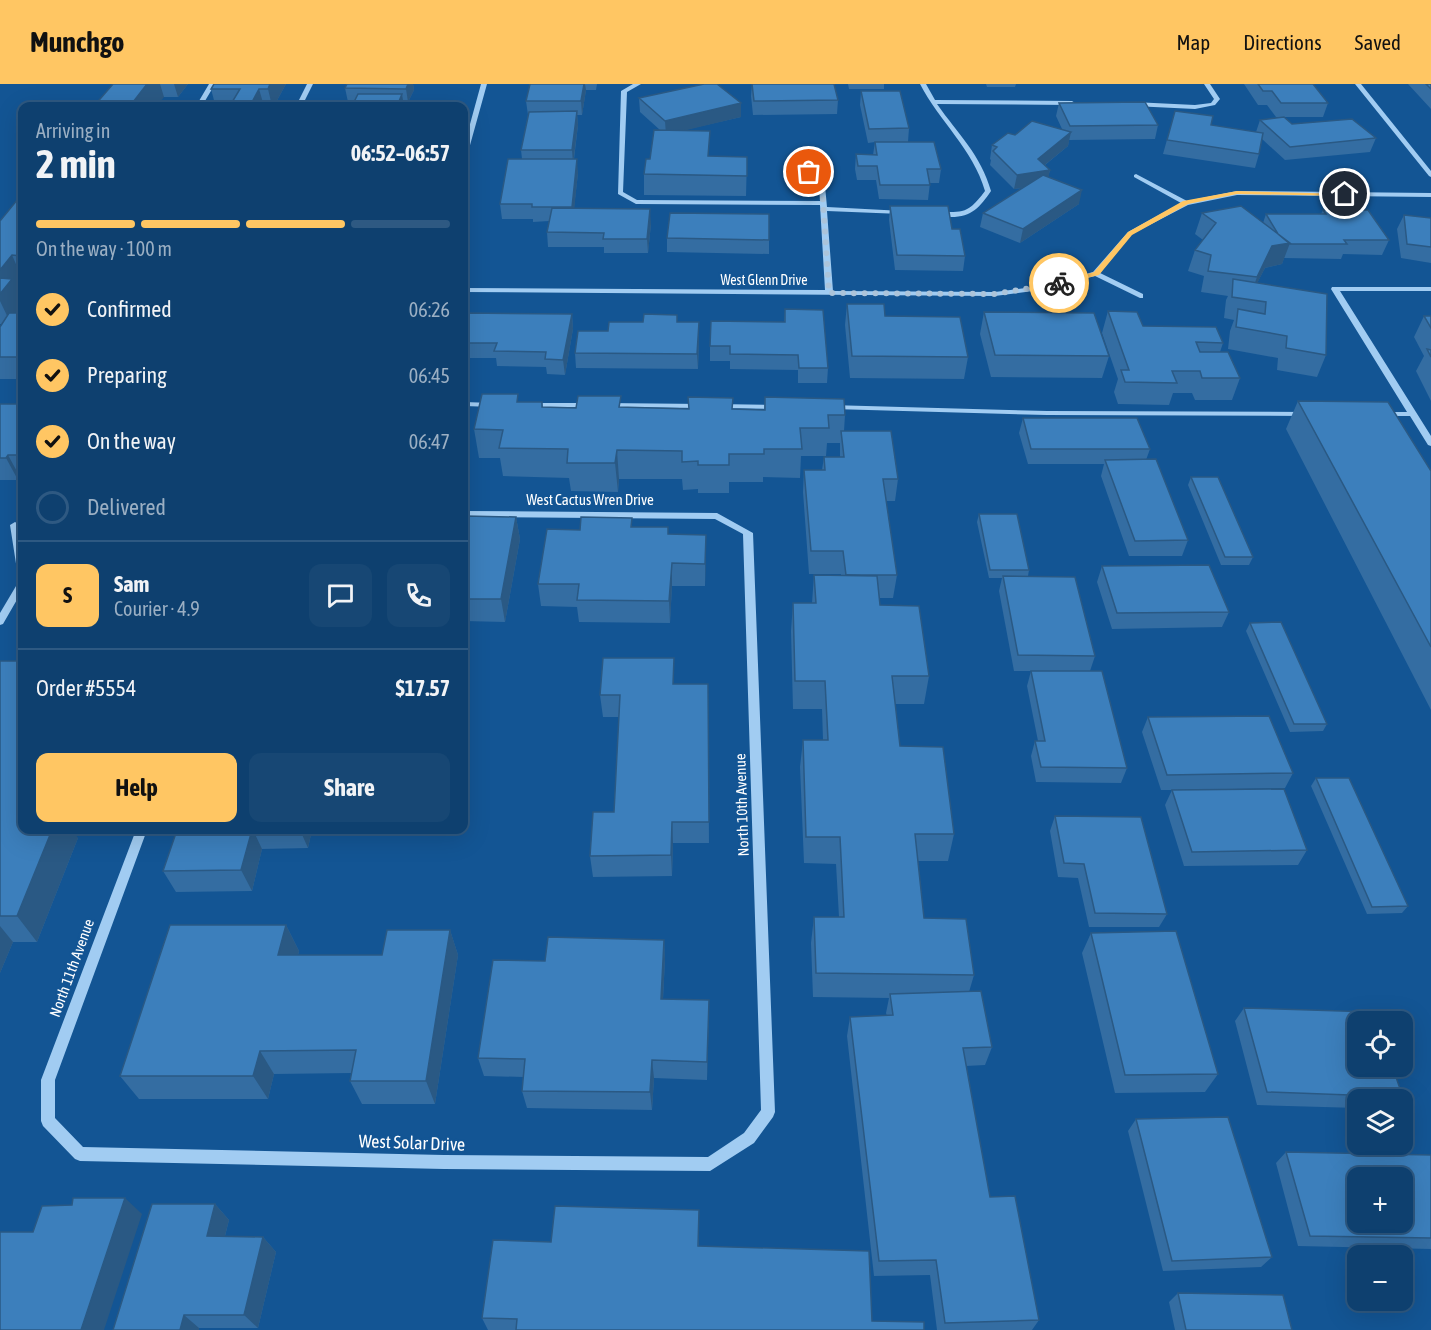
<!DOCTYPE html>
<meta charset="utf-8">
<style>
:root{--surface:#0e406f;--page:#174774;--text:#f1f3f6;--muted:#9bafc3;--line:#2e5982;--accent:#ffc663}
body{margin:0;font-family:"Asap Condensed",sans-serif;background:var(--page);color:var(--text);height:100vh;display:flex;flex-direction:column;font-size:22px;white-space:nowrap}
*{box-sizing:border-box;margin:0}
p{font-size:20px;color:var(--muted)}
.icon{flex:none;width:33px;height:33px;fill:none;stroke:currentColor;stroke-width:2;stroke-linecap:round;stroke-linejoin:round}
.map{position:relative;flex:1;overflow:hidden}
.drawer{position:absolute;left:18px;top:18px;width:450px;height:732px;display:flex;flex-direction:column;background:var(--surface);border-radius:12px;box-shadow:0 6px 24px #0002,0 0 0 2px var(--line)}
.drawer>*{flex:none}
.buttons{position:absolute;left:1347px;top:927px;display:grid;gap:12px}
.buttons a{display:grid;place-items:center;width:66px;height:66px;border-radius:12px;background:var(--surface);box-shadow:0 6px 24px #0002,0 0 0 2px var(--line);font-size:30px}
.pin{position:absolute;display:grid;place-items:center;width:51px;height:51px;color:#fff;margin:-26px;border:3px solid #fff;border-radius:50%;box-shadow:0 2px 6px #0007}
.courier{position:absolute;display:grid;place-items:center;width:60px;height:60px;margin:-30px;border:4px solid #ffc663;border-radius:50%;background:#fff;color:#222;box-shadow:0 2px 8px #0007}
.overview em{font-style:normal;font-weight:700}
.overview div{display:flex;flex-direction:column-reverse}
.overview{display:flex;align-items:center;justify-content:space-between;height:102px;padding:0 18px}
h1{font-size:39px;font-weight:700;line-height:45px}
.bar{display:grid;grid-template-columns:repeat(4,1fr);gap:9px 6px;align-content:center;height:72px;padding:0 18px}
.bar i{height:8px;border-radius:4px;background:var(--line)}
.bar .selected{background:var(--accent)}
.bar p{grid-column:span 4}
.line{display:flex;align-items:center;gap:15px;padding:0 18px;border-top:2px solid var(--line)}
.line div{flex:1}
.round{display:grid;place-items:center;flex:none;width:63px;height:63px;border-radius:12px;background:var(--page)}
ol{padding:0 18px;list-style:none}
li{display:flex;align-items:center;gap:18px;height:66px}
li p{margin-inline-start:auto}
li .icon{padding:6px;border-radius:50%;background:var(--accent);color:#111;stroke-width:4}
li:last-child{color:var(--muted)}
li i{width:33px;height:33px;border:3px solid var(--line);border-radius:50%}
.action{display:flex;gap:12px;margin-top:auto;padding:12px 18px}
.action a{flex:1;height:69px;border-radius:12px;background:var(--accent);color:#111;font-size:24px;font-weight:700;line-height:69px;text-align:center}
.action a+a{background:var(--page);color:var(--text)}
header{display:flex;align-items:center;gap:36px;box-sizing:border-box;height:84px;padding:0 30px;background:var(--accent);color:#111}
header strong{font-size:28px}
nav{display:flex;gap:33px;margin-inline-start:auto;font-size:21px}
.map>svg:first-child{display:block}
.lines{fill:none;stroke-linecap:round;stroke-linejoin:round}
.minor{fill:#a1ccf2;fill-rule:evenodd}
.wall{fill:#346da2}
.shaded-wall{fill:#2a5984}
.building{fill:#3c7fbc;stroke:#2a5984;stroke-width:1.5;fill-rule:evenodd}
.route{fill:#ffc663}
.done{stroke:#acc4da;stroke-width:6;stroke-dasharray:0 10.8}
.labels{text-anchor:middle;stroke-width:4.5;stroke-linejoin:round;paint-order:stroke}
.far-street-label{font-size:14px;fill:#fff;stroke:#135594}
.street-label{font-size:15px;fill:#fff;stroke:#135594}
.near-street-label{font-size:18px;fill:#fff;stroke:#135594}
</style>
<header>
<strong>Munchgo</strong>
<nav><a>Map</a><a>Directions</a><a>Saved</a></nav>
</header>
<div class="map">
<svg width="1431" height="1246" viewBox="0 0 1431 1246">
<rect width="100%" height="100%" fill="#135594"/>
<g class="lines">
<path class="minor" d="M209 0H215L202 22H196Z
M307 0H313L302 22H296Z
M481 0H487L467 72 464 74V62Z
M633 0H641L627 8 623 108 637 116 820 117 819 102 793 75 792 74 795 72 825 102 827 123 903 127V129L901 130 827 127 833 207 995 208 1041 202 1093 188 1128 148 1181 119 1134 93V91L1136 90 1187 117 1237 107 1431 109V113L1237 111 1188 121 1132 150 1100 189 1143 210V214H1140L1095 192 1041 206 995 212 464 208V204L825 206 820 121 636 120 618 110 621 7Z
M920 0H926L935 16 1072 17 1075 19 1072 21 937 20C958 50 981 71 991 107 980 123 972 133 951 133 944 133 937 133 932 130L933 129C961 126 965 134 985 107 973 65 939 37 920 0Z
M1204 0H1210L1220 15 1215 21 1195 25 1133 22 1130 20 1133 18 1195 21 1211 19 1214 15Z
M1355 0H1361L1431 87V93L1429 92Z
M1332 203H1431V207H1340L1431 352V362L1428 361 1410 332H1382L1378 330 1382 328H1407L1331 205Z
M464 318 493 319 497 321 493 323 464 322Z
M527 319H589L593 321 589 323H530L526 321Z
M605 319 703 320 707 322 703 324 608 323 604 321Z
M716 320 778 321 782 323 778 325 719 324 715 322Z
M830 321 1047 327 1306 328 1310 330 1306 332 1047 331 833 325 829 323Z
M464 427 717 429 753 449 775 1028 773 1033 754 1059 710 1087 444 1085 80 1077 75 1075 43 1042 41 1037V996L136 746H147L55 996V1034L83 1063 444 1071 708 1073 744 1049 761 1026 743 450 715 435 464 433Z
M15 438 20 441 22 459V489L17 486 10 441Z
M22 496V507L3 540 0 541V529L19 497Z"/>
</g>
<path class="wall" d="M113 0H188L178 13H164Z
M214 0H286L274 22H214L215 20 211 5Z
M347 0H413L414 6 408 18H404V22L348 18 345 4Z
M530 0H597L596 6H586L582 31H577L578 41 574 75 578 89 574 124 651 140 648 169H604V163H548L547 148 549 137 533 138V135H502L500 120 522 75 521 66 528 31 526 17Z
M752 0 838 16 837 30 753 31 751 12Z
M848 0H884V5H849Z
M986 0H1016L1015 3H987Z
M1244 0H1313L1328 19 1323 33H1276L1267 21H1258Z
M1408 0H1431V25Z
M861 7 909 44 908 58 941 85 939 99H930L928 116 879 115 876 96H857L855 85 856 70 873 71 875 58 868 59 860 21Z
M639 14 741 33 684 46 709 72 747 73 746 112 644 111V90L660 46 640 28Z
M1059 19 1158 41 1155 55 1069 56 1068 62 1045 81 1050 86 1048 93 1079 120 1020 159 980 143 983 129 1023 104 1014 105 990 81 991 76 990 75 992 61 1015 51 1062 45 1056 32Z
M1175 27 1211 41 1256 48 1260 36 1292 40 1376 54 1370 68 1285 76 1262 55 1259 70 1255 84 1163 70Z
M22 110V201L18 207 22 217V225L20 229H22V295H0V243L2 240H0V137Z
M890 122 952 145 965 172 963 187 895 186 889 136Z
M1323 126 1389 156 1382 171 1343 170 1341 175 1284 174 1282 180 1265 184 1257 199 1326 271 1317 293 1277 286 1278 274 1228 265 1230 247 1234 236 1224 234 1226 216 1228 212 1201 208 1204 192 1188 187 1195 166 1203 156 1195 150 1202 129 1263 139 1266 130H1321Z
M769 130V170L667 168V154Z
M1404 131 1431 134V179L1401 174 1397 145Z
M847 220 885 232 968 273 964 295 850 294 845 241Z
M785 225 828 284 827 299H798V286L730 285V277H710V262L784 238Z
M1108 227 1143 242 1223 259 1220 268 1240 294 1232 316H1195L1192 309H1173L1169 321 1118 320 1114 308 1118 295 1102 249Z
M984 228 1109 272 1102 294 991 293 980 250Z
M464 229 572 230 573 245 565 291 547 290 546 283 497 282 496 274H464Z
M1424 232H1431V317L1416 287 1424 272 1414 253Z
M677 238 699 254 698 285 576 284 575 269 608 247Z
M765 313 845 331 844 347 898 395 895 417H886L897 491 893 514H879L880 521 929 592 924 620H895L900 662 954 750 948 777H918L924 834 974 891 969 908 992 963 985 981 966 982 990 1113 1039 1236 1032 1246H937L930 1191 874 1192 847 952 850 933 887 932 886 929 889 914 813 913 811 859 814 833H839L836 780 804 779 800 683 803 656H823L822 625H793L791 547 793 519H812L814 491H841V490H809L803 408 804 386H822L824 373H840V359H827L826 372H801L800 394 763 393V398H729V409H698V405L683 406 682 395H619L618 408 571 407 569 394 503 392 500 374H479L474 345 519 318H542L543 323 764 326Z
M1298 317 1431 387V626L1286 345Z
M0 320H22V393H20L18 396H0Z
M1023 334 1150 365 1146 376 1188 456 1182 472H1129L1101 392 1104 380H1028L1019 349Z
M1191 393 1253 473 1249 481H1221L1188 401Z
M979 430 1029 486 1028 492 1095 572 1090 587 1127 684 1121 699 1036 698 1031 672 1035 657H1038L1027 602 1031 587H1014L999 507 1002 494H989L977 438Z
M516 433 520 455 505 538 464 537V439Z
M632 434V443L668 450 706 451 705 502H672L670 539 579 538 577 523 541 522 538 500 580 446Z
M1102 482 1229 528 1222 543 1112 545 1097 498Z
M1250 539 1327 640 1323 647 1290 648 1246 547Z
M0 577 22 746 78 754 37 858H13L0 889Z
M674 600H708L709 759H673L672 792 593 793 590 772 614 728 619 633H603L600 611Z
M1148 633 1293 689 1285 704 1176 706 1307 766 1298 781 1184 782 1165 721 1172 706H1161L1142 648Z
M1316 694 1408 822 1402 829 1367 830 1311 702Z
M1055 732 1167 830 1159 843H1089L1078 794 1058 793 1050 747Z
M171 746H312L308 764 262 765 252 807 176 808 163 787 175 752Z
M286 841 299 867 298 871H382L450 846 458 871 435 1020H362L350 997 352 989 274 990 268 1015H139L120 992Z
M1091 849 1218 990 1205 1008 1115 1009 1082 869Z
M664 856 665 875 663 915 709 916 707 996 654 994 652 1026 527 1024 522 1007 523 993 484 992 478 974 545 877Z
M1244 924 1403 1013 1400 1016H1358V1024L1257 1021 1235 937Z
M1136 1035 1272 1173 1261 1183 1163 1187 1128 1047Z
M1286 1068 1431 1071V1165L1298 1162 1276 1079Z
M215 1120 229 1136 225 1152 263 1153 276 1168 258 1244H199V1246H113Z
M699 1146V1162L872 1237 924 1246H488L482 1234 551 1158Z
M1178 1209 1292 1246H1175L1169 1218Z"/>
<path class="shaded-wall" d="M147 0H160L164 13 157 22H130Z
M174 0H188L178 13Z
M270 0H286L274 22H272L268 5Z
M408 0H413L414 6 408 18 406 5Z
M584 0H585L586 6 582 31 581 17Z
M259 5 264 22H252L251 20Z
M402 10 404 22H397Z
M741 19V33L666 51 665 37Z
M577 27 578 41 573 80 572 66Z
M1071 48 1068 62 1036 88 1050 86 1047 100 1014 105 1017 91Z
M577 75 578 89 573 137 572 123Z
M1082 106 1079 120 1020 159 1023 145Z
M650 125 651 140 648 169 647 155Z
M1290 159 1282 180 1265 184 1249 215 1257 193 1272 162Z
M12 171 22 194V201L18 207 22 217V225L11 240 0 217V186Z
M572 230 573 245 565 291 563 276Z
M699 238V254L698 285 697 270Z
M617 366 619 395 618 408 615 379Z
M8 371 20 393 18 396 6 374Z
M516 433 520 455 505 538 501 515Z
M706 451V473L705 502V480Z
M672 479V502L670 539 669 517Z
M674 574V622L673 600Z
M672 738 673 759 672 792 671 771Z
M52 746H73L78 754 37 858 17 832Z
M252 746H253L262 765 252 807 241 786Z
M300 746H312L308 764Z
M286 841 299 867 292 896 278 871Z
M0 842 13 858 0 889Z
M450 846 458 871 435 1020 426 997Z
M664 856 665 875 662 934 661 915Z
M709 916V935L707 996V978Z
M260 967 274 990 268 1015 253 992Z
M652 976 654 994 652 1026 650 1008Z
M125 1114 142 1130 104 1246H81Z
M215 1120 229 1136 221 1167 207 1152Z
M263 1153 276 1168 258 1244 244 1231Z
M184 1231 199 1244V1246H180Z"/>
<path class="building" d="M113 0H147L130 22H94Z
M214 0H270L268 5H259L251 20H259L258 22H214L215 20H231L240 5H211Z
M347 0H408L406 5 345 4Z
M530 0H584L581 17H526Z
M704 0H717L741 19 665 37 639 14Z
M752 0H834L838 16 754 17Z
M1258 0H1313L1328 19H1281L1272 7H1263Z
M1426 0H1431V5Z
M861 7H900L909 44 869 45Z
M358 10H402L397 22H352Z
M1145 18 1158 41 1070 42 1059 19Z
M577 27 572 66H521L529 28Z
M1175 27 1213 32 1211 41 1263 49 1259 70 1167 56Z
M1284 33 1292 40 1352 35 1376 54 1290 63 1260 36Z
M1032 37 1071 48 1038 75 1050 86 1017 91 993 67 997 63 992 61 1008 49 1015 51Z
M654 46 710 47 708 72 747 73V92L644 90 646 75H650Z
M875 58H934L941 85H927L930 101H880L877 82H858L856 70 877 71Z
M508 75H577L572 123H532V120H500Z
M1043 91 1082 106 1023 145 983 129Z
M22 110V172L12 171 0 186V137Z
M890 122H948L952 145H960L965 172 897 171Z
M1241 122 1290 159 1272 162 1257 193 1208 187 1211 171 1195 166 1216 139 1202 129Z
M552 124 650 125 647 155H603L604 149 547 148Z
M1323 126H1368L1389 156H1344L1347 160H1290L1278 150 1266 130H1326Z
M670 129 769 130V156L667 154Z
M1404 131 1431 134V163L1407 160Z
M0 194 12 195 0 210Z
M1233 195 1327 210 1326 271 1286 264 1287 252 1236 243 1238 225 1265 230 1266 218 1232 213Z
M847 220H884L885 232 960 233 968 273 852 272Z
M785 225 823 226 828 284H799L798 271 730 270V262H710L711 237 785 238Z
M1108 227 1137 228 1143 242 1216 243 1223 259 1196 258 1200 268H1228L1240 294H1202L1200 287H1172L1177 299 1125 298 1121 286H1129Z
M984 228 1094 229 1109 272 995 271Z
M9 229H22V273H0V243Z
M464 229 572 230 563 276 545 275 546 268 494 267 497 259H464Z
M644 230 677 231V238H699L697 270 575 269 578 247H608L609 238H643Z
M1424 232H1431V244Z
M1427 265 1431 266V273Z
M482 310H518L517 318H542V323L576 324 578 312H621L619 323 689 325 688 313 733 314 732 325 765 326V313L844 315 845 331H828L829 344H800L802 365H764V370H729V381H698V377L682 378V367L617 366 615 379H567L568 365 499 364 503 346 474 345Z
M1298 317 1388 318 1431 387V563Z
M0 320H22V371H8L6 374H0Z
M1023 334H1137L1150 365H1031Z
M841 347H891L898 395H883L897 491H846L843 467H811L804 386H825L824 373H844Z
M1156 375 1188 456 1135 457 1105 376Z
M1191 393H1218L1253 473H1225Z
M979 430H1017L1029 486H990Z
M465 432 516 433 501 515H464V439Z
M581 433 632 434 631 443H668V450L706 451 705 480 672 479 669 517 577 516 579 500H538L547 445 580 446Z
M1209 481 1229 528 1117 529 1102 482Z
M814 491 877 492 880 521 919 522 929 592H892L900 662 943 663 954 750H915L924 834 966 835 974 891 816 889 814 833H844L840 753H806L803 656H828L825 597H795L793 519H816Z
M1003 492 1075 493 1095 572 1018 571Z
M1281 538 1327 640H1294L1250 539Z
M22 567V746H52L17 832H0V577H17Z
M603 574H674L673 600H708L709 738H672L671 771 590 772 593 728H614L620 611H600Z
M1031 587H1102L1127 684 1041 683 1035 657H1045Z
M1269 632 1293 689 1167 691 1148 633Z
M1316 694H1349L1408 822 1372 823Z
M1284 705 1307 766 1192 768 1172 706Z
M1055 732 1141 733 1167 830 1095 829 1084 780 1064 779Z
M177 746H252L241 786 163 787Z
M170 841H286L278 871H382L387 846H450L426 997H350L356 966 260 967 253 992H120Z
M1176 847 1218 990 1125 991 1091 849Z
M548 853 664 856 661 915 709 916 707 978 652 976 650 1008 522 1007 525 975 478 974 493 876 545 877Z
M981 907 992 963 963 964 990 1113 1015 1112 1039 1236 945 1239 936 1176 879 1177 850 933 893 931 890 910Z
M1244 924 1373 928 1377 938H1358V982H1392L1403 1013 1267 1008Z
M1228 1033 1272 1173 1172 1177 1136 1035Z
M1286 1068 1431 1071V1154L1310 1152ZM1358 1094H1402V1138H1358Z
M73 1114H125L81 1246H0V1148H33L42 1122 72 1121Z
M152 1120H215L207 1152 263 1153 244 1231H184L180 1246H113Z
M555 1122 699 1126 698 1162 869 1167 872 1237 924 1238V1246H516L517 1235 482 1234 493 1156 551 1158Z
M1178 1209 1283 1211 1292 1246H1186Z"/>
<path class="route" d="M1237 107 1348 110 1345 112 1237 110 1188 120 1132 151 1099 191 1059 201 1056 199 1094 188 1128 148 1183 117Z"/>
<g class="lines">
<path class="done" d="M809 88 822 102 829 209 995 210 1059 199"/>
</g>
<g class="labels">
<g class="far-street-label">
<text x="764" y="201">West Glenn Drive</text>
</g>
<g class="street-label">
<text x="590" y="421">West Cactus Wren Drive</text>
<text transform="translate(742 721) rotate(-92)" y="5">North 10th Avenue</text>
<text transform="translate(72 884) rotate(-70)" y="5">North 11th Avenue</text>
</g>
<g class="near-street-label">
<text transform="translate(412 1059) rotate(2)" y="6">West Solar Drive</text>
</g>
</g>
</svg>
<div class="buttons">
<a><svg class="icon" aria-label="locate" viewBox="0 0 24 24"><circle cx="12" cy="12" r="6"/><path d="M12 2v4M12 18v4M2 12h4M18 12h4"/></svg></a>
<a><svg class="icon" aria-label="layers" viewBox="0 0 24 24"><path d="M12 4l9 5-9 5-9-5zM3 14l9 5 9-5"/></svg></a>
<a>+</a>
<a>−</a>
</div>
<div class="pin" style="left:809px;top:88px;background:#ea580c"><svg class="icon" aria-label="bag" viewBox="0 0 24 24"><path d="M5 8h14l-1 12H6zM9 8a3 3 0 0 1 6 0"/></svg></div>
<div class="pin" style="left:1345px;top:110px;background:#1f2937"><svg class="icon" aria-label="home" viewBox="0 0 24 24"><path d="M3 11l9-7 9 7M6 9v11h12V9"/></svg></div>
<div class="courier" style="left:1059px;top:199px"><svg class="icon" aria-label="bike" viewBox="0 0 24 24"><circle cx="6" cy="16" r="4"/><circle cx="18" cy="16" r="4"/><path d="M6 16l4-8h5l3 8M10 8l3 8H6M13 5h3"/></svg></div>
<section class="drawer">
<div class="overview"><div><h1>2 min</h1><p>Arriving in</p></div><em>06:52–06:57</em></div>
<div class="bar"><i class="selected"></i><i class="selected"></i><i class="selected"></i><i></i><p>On the way · 100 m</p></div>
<ol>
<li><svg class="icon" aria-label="check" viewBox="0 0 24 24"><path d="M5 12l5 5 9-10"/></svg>Confirmed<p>06:26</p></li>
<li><svg class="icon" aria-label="check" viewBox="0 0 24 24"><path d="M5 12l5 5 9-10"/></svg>Preparing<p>06:45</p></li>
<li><svg class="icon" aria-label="check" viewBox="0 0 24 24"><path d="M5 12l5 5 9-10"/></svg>On the way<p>06:47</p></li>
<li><i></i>Delivered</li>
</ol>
<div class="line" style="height:108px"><b class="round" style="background:var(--accent);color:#111">S</b><div><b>Sam</b><p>Courier · 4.9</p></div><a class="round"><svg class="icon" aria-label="chat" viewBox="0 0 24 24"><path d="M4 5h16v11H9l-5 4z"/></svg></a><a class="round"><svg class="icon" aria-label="phone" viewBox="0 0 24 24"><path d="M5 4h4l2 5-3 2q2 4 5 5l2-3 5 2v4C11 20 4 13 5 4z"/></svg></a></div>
<div class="line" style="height:78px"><div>Order #5554</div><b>$17.57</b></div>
<div class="action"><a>Help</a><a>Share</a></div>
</section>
</div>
